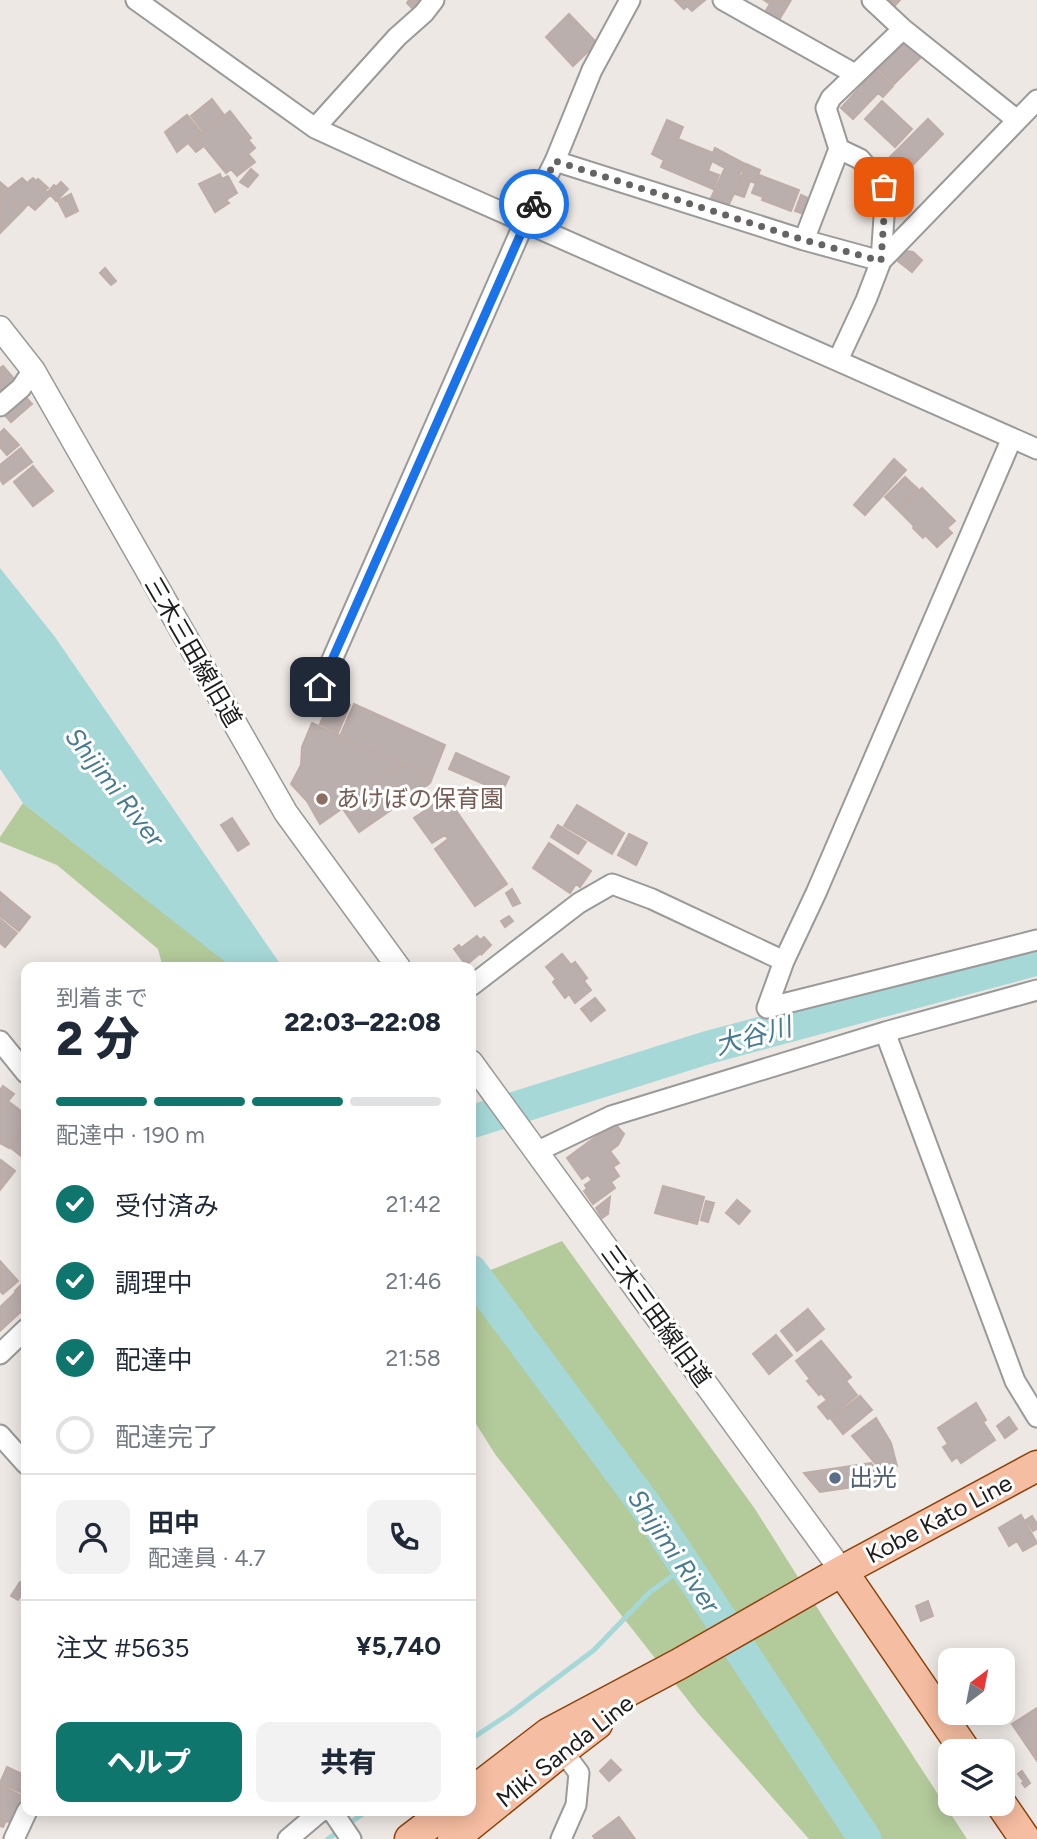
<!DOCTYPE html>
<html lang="ja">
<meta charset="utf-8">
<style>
:root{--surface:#fff;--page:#f2f2f3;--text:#1f2937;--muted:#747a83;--line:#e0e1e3;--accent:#0f766e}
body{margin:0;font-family:Figtree,"Noto Sans JP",sans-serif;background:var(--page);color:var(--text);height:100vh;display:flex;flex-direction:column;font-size:26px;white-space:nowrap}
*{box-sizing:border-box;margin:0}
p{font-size:23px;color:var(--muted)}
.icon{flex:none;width:38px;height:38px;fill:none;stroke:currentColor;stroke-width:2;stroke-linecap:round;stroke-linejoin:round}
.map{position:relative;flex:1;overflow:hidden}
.side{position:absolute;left:21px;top:962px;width:455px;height:854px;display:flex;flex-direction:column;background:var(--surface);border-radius:14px;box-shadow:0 4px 18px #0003}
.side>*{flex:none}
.needle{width:46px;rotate:32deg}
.fabs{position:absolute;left:938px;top:1648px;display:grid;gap:14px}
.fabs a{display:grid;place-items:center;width:77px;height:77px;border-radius:14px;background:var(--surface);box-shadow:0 4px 18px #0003;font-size:35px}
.pin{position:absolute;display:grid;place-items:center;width:60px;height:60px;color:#fff;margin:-30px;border-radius:14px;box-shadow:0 4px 10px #0006}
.courier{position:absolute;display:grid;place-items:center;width:70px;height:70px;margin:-35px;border:5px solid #1a73e8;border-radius:50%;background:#fff;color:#222;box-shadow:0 2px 9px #0007}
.overview em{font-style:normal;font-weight:800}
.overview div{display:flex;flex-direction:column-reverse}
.overview{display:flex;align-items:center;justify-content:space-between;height:119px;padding:0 35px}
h1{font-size:46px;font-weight:800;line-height:52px}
.bar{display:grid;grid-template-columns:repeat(4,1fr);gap:10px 7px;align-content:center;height:84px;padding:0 35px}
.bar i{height:9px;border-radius:5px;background:var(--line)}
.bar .current{background:var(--accent)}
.bar p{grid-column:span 4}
.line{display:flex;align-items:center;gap:18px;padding:0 35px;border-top:2px solid var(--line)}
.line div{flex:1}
.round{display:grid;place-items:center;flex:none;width:74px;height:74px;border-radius:14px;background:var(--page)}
ol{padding:0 35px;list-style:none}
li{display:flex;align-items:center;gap:21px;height:77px}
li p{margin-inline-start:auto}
li .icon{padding:7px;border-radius:50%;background:var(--accent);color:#fff;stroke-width:4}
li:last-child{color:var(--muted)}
li i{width:38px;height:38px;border:4px solid var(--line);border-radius:50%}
.button{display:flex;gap:14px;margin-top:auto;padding:14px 35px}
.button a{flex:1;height:80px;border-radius:14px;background:var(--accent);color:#fff;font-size:28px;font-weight:800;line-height:80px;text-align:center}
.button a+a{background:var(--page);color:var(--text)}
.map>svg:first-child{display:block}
.forest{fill:#b3ca9b}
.water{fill:#a6d8d8}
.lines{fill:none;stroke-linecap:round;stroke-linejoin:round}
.stream{stroke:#a6d8d8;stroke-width:5}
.river{stroke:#a6d8d8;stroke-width:33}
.building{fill:#baafad;stroke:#beaca7;stroke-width:2}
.minor-casing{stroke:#9a9a9a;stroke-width:23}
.tertiary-casing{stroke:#9a9a9a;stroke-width:26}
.primary-casing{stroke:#8c430a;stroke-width:33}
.minor{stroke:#fff;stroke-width:19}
.tertiary{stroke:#fff;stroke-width:23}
.primary{stroke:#f5bda1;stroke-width:30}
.done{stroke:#666462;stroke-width:7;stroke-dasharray:0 12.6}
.route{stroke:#1a73e8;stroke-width:9}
.education-dot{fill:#8d6e63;stroke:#fff;stroke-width:2.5}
.service-dot{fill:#5c6f8a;stroke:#fff;stroke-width:2.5}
.labels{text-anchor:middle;stroke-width:6;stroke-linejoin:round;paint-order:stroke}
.street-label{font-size:24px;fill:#1d1d1d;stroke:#fff}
.education-label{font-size:24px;fill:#785e54;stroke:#fff;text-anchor:start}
.service-label{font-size:24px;fill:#4e5e75;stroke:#fff;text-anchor:start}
.water-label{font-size:26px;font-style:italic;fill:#477b90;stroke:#fff}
</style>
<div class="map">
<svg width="1037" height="1839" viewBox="0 0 1037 1839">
<rect width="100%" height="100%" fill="#ede8e3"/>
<path class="forest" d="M23 803 228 963 233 968H163L158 949 57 865 0 842V837Z
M562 1241 755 1509 832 1631 967 1839H809L698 1713 495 1454 471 1416V1278Z"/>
<path class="water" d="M0 568 55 637 283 968H233L23 803 0 769Z"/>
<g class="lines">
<path class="stream" d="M471 1739 509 1714 594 1650 650 1592 686 1566
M347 1825 367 1811
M328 1839 339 1831"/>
<path class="river" d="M471 1122 706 1048 1037 959
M471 1271 648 1509 865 1839"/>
</g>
<path class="building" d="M409 0H420L413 9 407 3Z
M675 0H705L692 11 687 6 684 9Z
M764 0H791L776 25 762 17 770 4Z
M878 0H900L890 11Z
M569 14 597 43 573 66 546 37Z
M907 41 922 56 894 84 878 69Z
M876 70 893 86 883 97 878 93 853 119 841 108Z
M212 99 224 115 203 131 191 116Z
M882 101 912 129 895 147 865 119Z
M230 111 251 138 248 140 255 148 248 154 255 162 237 176 231 169 226 173 204 146 196 152 189 144Z
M187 115 201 132 177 152 165 132Z
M928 119 943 134 902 176 886 161Z
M667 120 683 127 678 139 713 153 715 148 745 164 739 175 742 177 728 206 711 198 725 168 712 161 708 171 719 175 713 189 661 167 664 160 652 154Z
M746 164 760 170 755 183 750 181 744 197 735 194Z
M251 169 258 175 248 187 240 182Z
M220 174 222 179 228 176 237 193 226 200 229 203 215 212 199 184Z
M759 175 799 190 791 211 762 200 763 197 752 193Z
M22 178 27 183 33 178 36 181 38 179 48 188 45 190 50 195 35 210 28 204 22 211 0 190V182L8 189Z
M61 182 68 189 56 201 48 192 54 185 56 187Z
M0 190 22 211 0 233Z
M71 194 78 211 66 217 58 201Z
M801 195 815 201 809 216 795 211Z
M900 250 913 252 922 260 912 272 894 258Z
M105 268 116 281 111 285 100 273Z
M3 366 16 381 2 393 0 391V368Z
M23 394 32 404 11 422 2 412Z
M4 429 19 445 7 455 0 447V433Z
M21 448 32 462 3 484 0 479V465Z
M894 459 906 470 865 515 854 505Z
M33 466 53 491 33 506 14 482Z
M905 477 918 489 898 510 885 497Z
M922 488 955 521 947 528 952 533 937 547 925 535 923 538 913 528 914 526 899 511Z
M332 697 350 705 338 733 320 724Z
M354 704 445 745 432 778 340 736Z
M312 723 340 736 404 765 320 824 307 801 291 784 301 765 302 747Z
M456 753 509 777 502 792 449 769Z
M404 765 432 778 430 783 359 832 343 809Z
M446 796 507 884 475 906 435 849 448 839 445 835 432 843 414 818Z
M577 805 624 833 612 854 564 826Z
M232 818 249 844 238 851 221 825Z
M558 825 586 842 578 854 551 837Z
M629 834 647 843 636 865 618 855Z
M549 843 591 871 580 887 576 884 570 893 533 868Z
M512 889 520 903 513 906 506 893Z
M0 892 30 917 19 931 0 916Z
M509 916 513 921 505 927 501 921Z
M0 919 17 933 5 947 0 943Z
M477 936 480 940 484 937 491 945 482 954V952L466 965 454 949 459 945 461 948Z
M562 954 571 965 575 962 587 978 584 981 591 990 575 1003 569 994 565 998 553 982 556 979 546 967Z
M595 998 605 1010 591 1021 581 1009Z
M3 1086 14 1094 8 1101 26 1115V1126L9 1148 0 1143V1090Z
M614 1123 624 1134 618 1145 610 1151 619 1163 613 1167 619 1176 611 1182 615 1188 593 1204 584 1191 587 1189 585 1185 592 1180 588 1175 582 1179 567 1158Z
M26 1129V1157L25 1159 11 1148Z
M1 1160 15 1171 0 1190V1162Z
M663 1186 704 1197 697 1224 655 1213Z
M610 1197 608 1214 602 1218 596 1208Z
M737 1200 750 1211 739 1224 726 1213Z
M706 1201 714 1203 708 1222 701 1220Z
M0 1261 18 1281 3 1294 0 1291Z
M21 1285 26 1291V1303L15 1291Z
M16 1292 26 1304V1307L0 1331V1307Z
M808 1309 824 1329 797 1351 781 1331Z
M776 1335 792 1355 769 1374 753 1354Z
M821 1341 851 1377 846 1381 857 1395 828 1419 818 1407 827 1400 821 1393 819 1395 807 1381 810 1379 796 1361Z
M860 1396 872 1410 843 1434 831 1419Z
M976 1403 986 1420 983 1422 995 1440 961 1463 957 1457 952 1461 943 1447 948 1444 938 1428Z
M1009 1417 1017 1429 1005 1438 997 1426Z
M876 1418 891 1443 897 1466 885 1475 852 1436Z
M871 1463 887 1482 820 1492 804 1473Z
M1021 1515 1037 1543 1023 1551 1017 1541 1009 1546 999 1528Z
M1032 1516 1037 1524V1529L1033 1531 1026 1520Z
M20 1582 26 1586V1588L18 1600 11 1596Z
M928 1601 933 1616 921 1621 916 1606Z
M1037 1708V1761L1012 1724Z
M611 1760 621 1770 609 1781 600 1771Z
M7 1767 26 1776V1789L24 1794 0 1783Z
M1022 1771 1030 1783 1025 1787 1022 1783 1024 1782 1018 1774Z
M0 1785 24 1797 11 1823 6 1821 3 1827 0 1826Z
M619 1817 635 1839H595L593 1836Z"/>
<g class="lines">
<defs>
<path id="minor" d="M136 0 315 128 409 171 1037 449
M723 0 855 74
M872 0 903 29 1017 120
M315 128 397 37 424 13 434 0
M555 161 804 240 881 261 885 202 884 187 860 159 839 149
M804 240 839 149 826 108 831 98 903 29
M838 360 866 300 881 261 1037 100
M0 406 21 388 33 370
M320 687 525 221 555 161 592 70 630 0
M784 961 767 1008 1037 940
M471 986 579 903 612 884 652 899 784 961 816 893 1012 438
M1037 990 885 1032 1015 1381 1037 1417
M0 1041 26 1073
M536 1152 611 1116 885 1032
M0 1354 26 1329
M0 1435 26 1464
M556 1742 579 1773 576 1805 561 1839
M332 1811 351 1839
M14 1839 27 1811
M288 1839 321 1811"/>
<path id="tertiary" d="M0 328 33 370 286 813 399 968
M471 1062 842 1571"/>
<path id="primary" d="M842 1571 966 1752
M471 1793 549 1733 679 1664 842 1571 1037 1466
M1001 1804 1025 1839
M410 1839 447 1811
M453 1839 563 1750 597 1724"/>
</defs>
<use href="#minor" class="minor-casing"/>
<use href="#tertiary" class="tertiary-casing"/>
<use href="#primary" class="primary-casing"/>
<use href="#minor" class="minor"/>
<use href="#tertiary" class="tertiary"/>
<use href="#primary" class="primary"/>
</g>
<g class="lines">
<path class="done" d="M534 204 555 161 804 240 881 261 885 202 884 187"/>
<path class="route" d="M320 687 534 204"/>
</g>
<circle class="education-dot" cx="322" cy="799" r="7"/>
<circle class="service-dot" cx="835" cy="1478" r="7"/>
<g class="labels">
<g class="street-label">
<text transform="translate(193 652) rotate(60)" y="8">三木三田線旧道</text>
<text transform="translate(656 1316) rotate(54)" y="8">三木三田線旧道</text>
<text transform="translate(939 1519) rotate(-28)" y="8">Kobe Kato Line</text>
<text transform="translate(565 1751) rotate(-38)" y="8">Miki Sanda Line</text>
</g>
<g class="education-label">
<text x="336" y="807">あけぼの保育園</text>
</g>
<g class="service-label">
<text x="849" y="1486">出光</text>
</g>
<g class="water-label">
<text transform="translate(115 787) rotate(52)" y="9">Shijimi River</text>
<text transform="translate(753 1036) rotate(-15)" y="9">大谷川</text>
<text transform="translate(674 1551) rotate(56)" y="9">Shijimi River</text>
</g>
</g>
</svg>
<div class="fabs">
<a><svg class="needle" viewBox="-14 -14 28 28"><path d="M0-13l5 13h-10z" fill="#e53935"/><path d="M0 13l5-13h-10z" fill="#747a83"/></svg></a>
<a><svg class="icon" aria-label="layers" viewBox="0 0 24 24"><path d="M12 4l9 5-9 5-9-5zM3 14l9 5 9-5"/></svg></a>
</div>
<div class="pin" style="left:884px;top:187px;background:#ea580c"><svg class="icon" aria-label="bag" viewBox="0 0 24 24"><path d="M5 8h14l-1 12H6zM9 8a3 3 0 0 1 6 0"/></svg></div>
<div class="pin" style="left:320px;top:687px;background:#1f2937"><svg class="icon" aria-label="home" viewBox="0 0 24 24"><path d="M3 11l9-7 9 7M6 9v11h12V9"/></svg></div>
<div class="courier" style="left:534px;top:204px"><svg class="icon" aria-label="bike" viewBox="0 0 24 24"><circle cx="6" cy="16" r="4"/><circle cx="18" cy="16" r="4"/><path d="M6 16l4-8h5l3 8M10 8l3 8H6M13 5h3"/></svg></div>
<section class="side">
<div class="overview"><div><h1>2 分</h1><p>到着まで</p></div><em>22:03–22:08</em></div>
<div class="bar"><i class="current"></i><i class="current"></i><i class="current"></i><i></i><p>配達中 · 190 m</p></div>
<ol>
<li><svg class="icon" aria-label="check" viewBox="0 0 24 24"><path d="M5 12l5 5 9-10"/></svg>受付済み<p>21:42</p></li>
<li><svg class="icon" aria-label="check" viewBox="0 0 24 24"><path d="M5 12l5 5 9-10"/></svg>調理中<p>21:46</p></li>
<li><svg class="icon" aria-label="check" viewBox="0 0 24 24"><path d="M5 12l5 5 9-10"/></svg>配達中<p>21:58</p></li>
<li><i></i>配達完了</li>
</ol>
<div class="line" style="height:126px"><a class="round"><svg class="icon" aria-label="person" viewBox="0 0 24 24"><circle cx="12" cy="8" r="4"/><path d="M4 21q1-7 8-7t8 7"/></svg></a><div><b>田中</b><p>配達員 · 4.7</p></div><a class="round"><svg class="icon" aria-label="phone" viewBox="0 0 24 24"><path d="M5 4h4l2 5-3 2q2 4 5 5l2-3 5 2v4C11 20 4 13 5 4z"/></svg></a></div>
<div class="line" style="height:91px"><div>注文 #5635</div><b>¥5,740</b></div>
<div class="button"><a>ヘルプ</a><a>共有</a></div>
</section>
</div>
